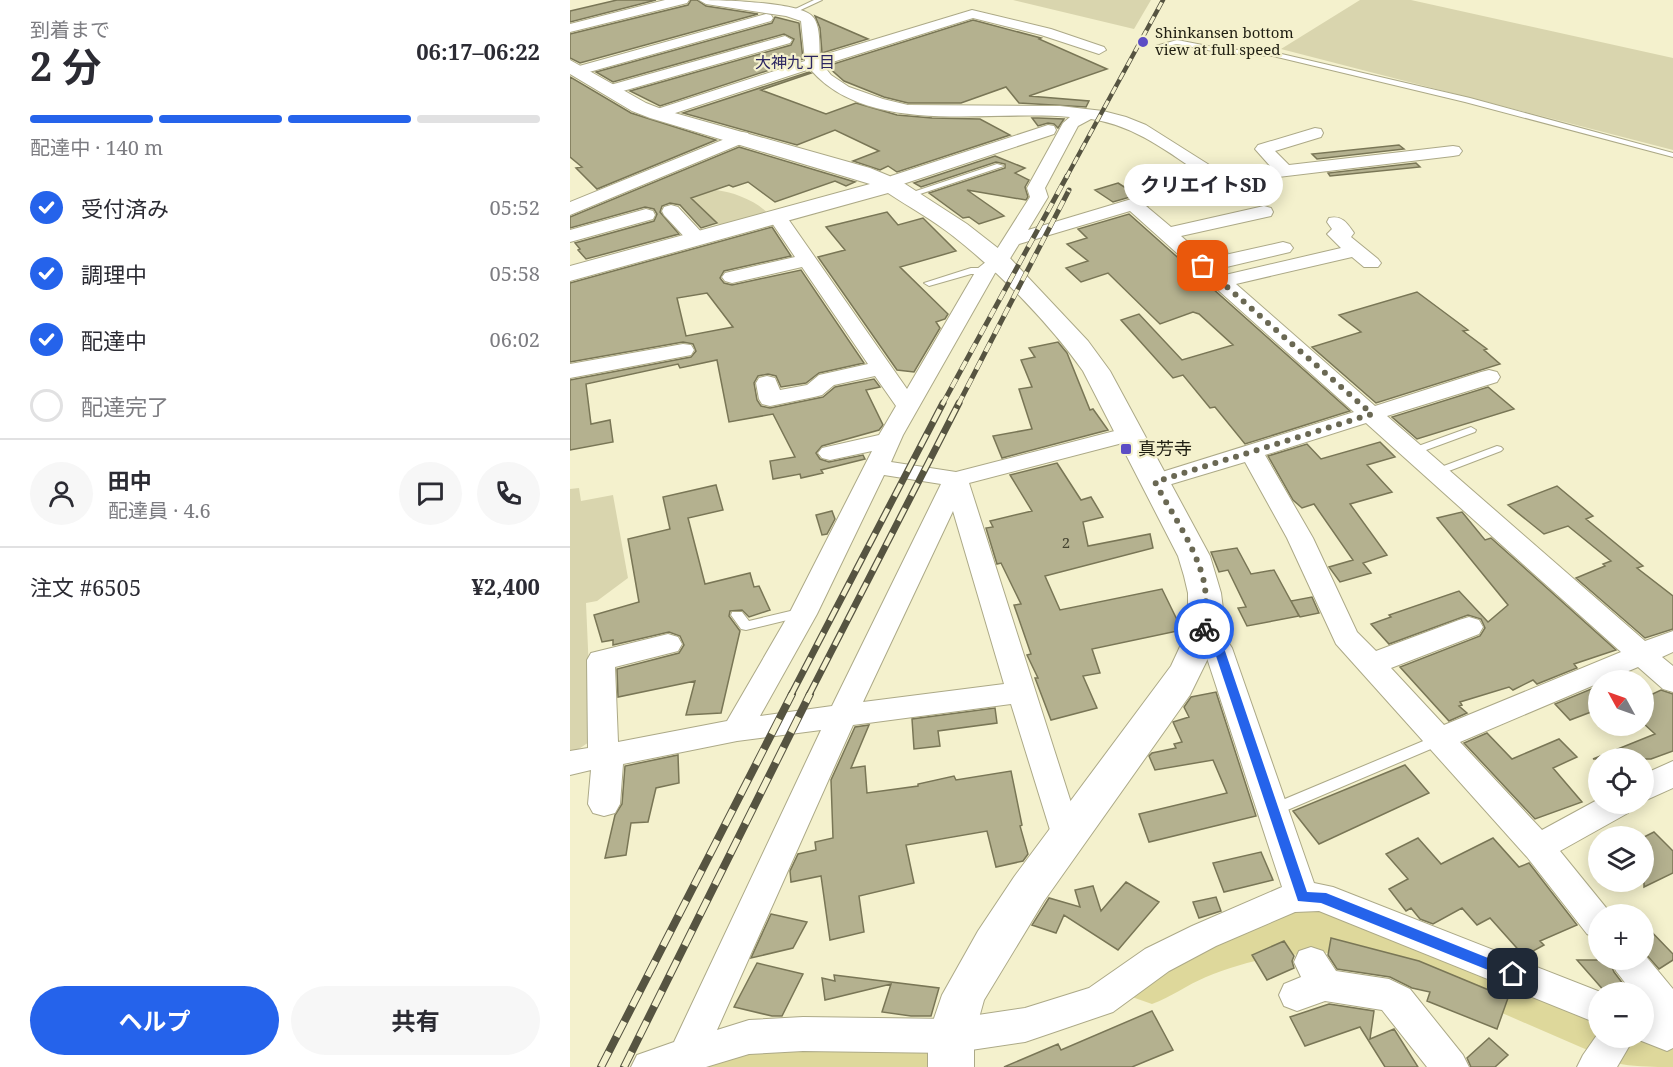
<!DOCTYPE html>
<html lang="ja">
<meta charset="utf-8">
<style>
:root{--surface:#fff;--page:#f7f7f7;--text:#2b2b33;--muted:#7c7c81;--line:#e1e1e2;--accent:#2563eb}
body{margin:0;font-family:"Noto Serif","Noto Sans JP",serif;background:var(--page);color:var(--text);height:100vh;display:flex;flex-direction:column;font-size:22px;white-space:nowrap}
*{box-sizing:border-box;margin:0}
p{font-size:20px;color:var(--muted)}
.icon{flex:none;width:33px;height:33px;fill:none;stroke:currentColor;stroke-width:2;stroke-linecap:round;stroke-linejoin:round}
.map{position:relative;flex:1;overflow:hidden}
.details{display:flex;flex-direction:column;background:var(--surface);width:570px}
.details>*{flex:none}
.needle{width:39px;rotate:310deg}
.fabs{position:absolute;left:1018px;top:670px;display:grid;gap:12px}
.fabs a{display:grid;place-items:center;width:66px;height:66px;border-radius:50%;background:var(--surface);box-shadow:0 3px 15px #0003;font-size:30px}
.pin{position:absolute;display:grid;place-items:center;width:51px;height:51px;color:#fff;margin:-26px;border-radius:12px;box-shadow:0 3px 9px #0006}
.courier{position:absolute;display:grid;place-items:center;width:60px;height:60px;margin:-30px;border:4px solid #2563eb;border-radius:50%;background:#fff;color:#222;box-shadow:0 2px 8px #0007}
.bubble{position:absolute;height:42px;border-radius:21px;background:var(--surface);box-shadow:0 3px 15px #0003;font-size:20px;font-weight:700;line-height:42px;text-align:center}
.headline em{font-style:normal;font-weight:700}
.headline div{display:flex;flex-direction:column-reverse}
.headline{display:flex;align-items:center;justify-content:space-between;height:102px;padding:0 30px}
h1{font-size:39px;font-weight:700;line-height:45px}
.bar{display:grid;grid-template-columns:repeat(4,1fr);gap:9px 6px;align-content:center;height:72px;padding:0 30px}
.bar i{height:8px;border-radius:4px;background:var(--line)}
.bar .active{background:var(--accent)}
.bar p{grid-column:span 4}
.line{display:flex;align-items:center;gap:15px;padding:0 30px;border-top:2px solid var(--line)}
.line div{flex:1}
.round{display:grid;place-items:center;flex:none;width:63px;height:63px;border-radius:32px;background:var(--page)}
ol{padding:0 30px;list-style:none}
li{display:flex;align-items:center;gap:18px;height:66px}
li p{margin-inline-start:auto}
li .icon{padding:6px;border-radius:50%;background:var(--accent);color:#fff;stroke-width:4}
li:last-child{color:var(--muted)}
li i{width:33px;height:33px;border:3px solid var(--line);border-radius:50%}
.primary-button{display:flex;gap:12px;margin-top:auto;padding:12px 30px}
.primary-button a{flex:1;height:69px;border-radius:36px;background:var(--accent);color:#fff;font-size:24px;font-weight:700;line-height:69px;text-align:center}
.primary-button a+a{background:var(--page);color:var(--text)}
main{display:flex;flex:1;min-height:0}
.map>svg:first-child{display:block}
.green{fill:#d9d5ae}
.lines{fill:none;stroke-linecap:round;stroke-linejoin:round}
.river{fill:#ded89b;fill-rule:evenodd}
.building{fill:#b4b18f;stroke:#797656;stroke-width:1.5;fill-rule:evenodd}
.service-casing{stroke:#aca987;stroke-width:2}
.minor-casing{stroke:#aca987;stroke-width:2}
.tertiary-casing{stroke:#aca987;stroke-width:2}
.service{fill:#fff;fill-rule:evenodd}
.minor{fill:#fff;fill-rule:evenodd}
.tertiary{fill:#fff;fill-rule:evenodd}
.rail-far3-casing{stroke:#565441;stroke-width:4.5}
.rail-far2-casing{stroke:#565441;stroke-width:5}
.rail-far1-casing{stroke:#565441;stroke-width:7}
.rail-casing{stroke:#565441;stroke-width:8}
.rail-far3{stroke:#f4f1cd;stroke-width:3;stroke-dasharray:8;stroke-linecap:butt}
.rail-far2{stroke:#f4f1cd;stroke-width:4;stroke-dasharray:10;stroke-linecap:butt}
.rail-far1{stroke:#f4f1cd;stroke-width:4.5;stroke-dasharray:14;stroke-linecap:butt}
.rail{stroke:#f4f1cd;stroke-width:6;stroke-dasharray:17;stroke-linecap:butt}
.route{fill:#2563eb}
.done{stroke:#6a6853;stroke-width:6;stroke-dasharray:0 10.8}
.poi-dot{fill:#5c4dc5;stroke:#f4f1cd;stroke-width:2}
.labels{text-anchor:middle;stroke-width:4.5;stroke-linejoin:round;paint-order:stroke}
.far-poi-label{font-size:15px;fill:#201f12;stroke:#f4f1cd;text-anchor:start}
.number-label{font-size:15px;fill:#454431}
.far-neighbourhood-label{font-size:16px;fill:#2c2661;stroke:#f4f1cd}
.poi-label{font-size:18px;fill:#201f12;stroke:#f4f1cd;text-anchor:start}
</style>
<main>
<section class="details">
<div class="headline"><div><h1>2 分</h1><p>到着まで</p></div><em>06:17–06:22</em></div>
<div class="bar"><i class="active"></i><i class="active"></i><i class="active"></i><i></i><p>配達中 · 140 m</p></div>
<ol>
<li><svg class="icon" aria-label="check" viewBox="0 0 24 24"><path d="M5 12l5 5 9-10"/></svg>受付済み<p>05:52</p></li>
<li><svg class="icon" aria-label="check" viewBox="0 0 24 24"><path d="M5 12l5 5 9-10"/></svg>調理中<p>05:58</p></li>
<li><svg class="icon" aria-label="check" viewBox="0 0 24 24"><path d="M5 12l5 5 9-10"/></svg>配達中<p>06:02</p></li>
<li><i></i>配達完了</li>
</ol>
<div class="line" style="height:108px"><a class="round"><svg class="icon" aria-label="person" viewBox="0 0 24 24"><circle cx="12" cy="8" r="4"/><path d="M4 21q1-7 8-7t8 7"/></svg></a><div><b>田中</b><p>配達員 · 4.6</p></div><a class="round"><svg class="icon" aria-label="chat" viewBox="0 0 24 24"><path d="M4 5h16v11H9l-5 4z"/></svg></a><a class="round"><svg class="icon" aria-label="phone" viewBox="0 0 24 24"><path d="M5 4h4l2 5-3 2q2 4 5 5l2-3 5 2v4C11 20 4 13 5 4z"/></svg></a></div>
<div class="line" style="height:78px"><div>注文 #6505</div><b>¥2,400</b></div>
<div class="primary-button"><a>ヘルプ</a><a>共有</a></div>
</section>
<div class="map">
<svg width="1103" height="1067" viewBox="0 0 1103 1067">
<rect width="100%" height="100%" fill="#f4f1cd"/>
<path class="green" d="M443 0H581L564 29Z
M790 0H841L1103 58V150L711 49Z
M146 190C163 192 188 201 199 215L151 227 120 196Z
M9 488 11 501 43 495 58 578 27 601 16 603 22 740 0 755V489Z"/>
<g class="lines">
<path class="river" d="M757 905 800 908 1029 1001V1038H1074V1025L1103 1044V1067C1081 1067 1033 1067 1022 1052L796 954C741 950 687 955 636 977 617 985 601 997 582 1004L562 997 554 979C556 974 558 966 562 962 566 957 576 954 582 950 636 920 697 911 757 905Z
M358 1025 379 1033 387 1052 381 1067H113L122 1047 184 1026Z"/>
</g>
<path class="building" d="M47 0H86L0 22V11Z
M121 0H127L136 6 188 14 10 63 0 58V34L118 5Z
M245 16 298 39 252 53 250 28Z
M205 17 229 23 233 59 90 106 60 91 221 45 224 39 214 34 43 82 26 72 202 23Z
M403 20 471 38 469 39 537 69 459 96 519 101 516 107 449 103 436 87 391 103H338L314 97 274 81 257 66Z
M239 72 241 73 191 90 256 114 286 103 327 115 362 118 410 119 440 135 327 172 318 166 310 170 283 161 309 151 265 130 227 145 113 113Z
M0 77 61 113 146 140 27 189 6 168 12 167 0 157Z
M462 118H468L494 119 488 128 484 124 478 123 468 126Z
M829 145 834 149 747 159 742 154Z
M169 147 285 182 276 186 265 181 205 202 178 182 163 187 159 185 121 198 147 223 131 228 110 205 100 203 92 206 90 212 109 234 16 259 8 250 10 249 5 243 84 221 87 214 84 209 75 207 0 228V217Z
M425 156 455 168 445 173 459 180 455 187 458 197 456 200 397 190 434 216 409 224 399 217 393 218 359 193 435 168V164L426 162 351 187 344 183Z
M846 163 850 167 760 176 758 173Z
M548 183 567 195 543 202 525 190Z
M317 212 328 225 353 218 386 251 330 267 378 314 375 319 366 322 370 328 344 372 327 370 248 257 275 250 256 227Z
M559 214 780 411 675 444 645 407 640 408 613 375 603 378 551 320 569 314 612 360 663 345 629 314 623 312 590 324 538 273 511 282 496 268 518 261 497 244 517 238 508 229Z
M202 227 221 256 154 271 150 278 154 283 162 285 231 270 294 363 249 373 236 383 211 387 206 376 198 374 188 376 184 383 187 400 191 406 200 408 253 397 265 387 304 379 310 387 296 390 313 425 309 430 252 446 246 453 250 459 259 462 293 455 295 459 251 470 253 473 231 478 230 474 203 479 200 461 225 457 203 414 159 422 147 360 110 368 108 364 16 384 21 424 40 420 43 442 0 450V380L121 357 126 351 123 344 113 342 0 362V283ZM137 293 163 327 116 336 107 298Z
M647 245 657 252 638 257 629 249Z
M847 292 898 330 893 331 917 349 914 350 930 364 806 403 742 347 791 332 769 315Z
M488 342 497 353 520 410 523 409 538 430 432 458 423 436 462 429 449 389 462 387 451 360 465 357 459 348Z
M918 387 944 409 847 439 822 417Z
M810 442 825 457 797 465 822 492 780 504 817 555 793 563 801 573 770 582 759 567 783 560 744 504 732 508 723 500 698 456 737 444 751 459Z
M487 463 511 500 521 497 533 517 513 522 518 546 580 534 583 548 475 576 490 610 592 589 612 630 522 649 530 673 513 676 527 708 481 720 465 678H468L457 655 461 654 444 605 451 604 431 563 427 564 416 528 423 527 420 521 462 511 440 475Z
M146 485 153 510 118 518 135 584 180 573 184 587 189 586 200 610 179 617 172 610 160 611 159 616 170 631 151 713 116 715 125 681 48 697 47 669 109 653 114 645 110 636 99 632 43 645V640L32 642 24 615 69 602 58 539 100 529 93 497Z
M987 486 1023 516 1016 519 1073 566 1067 568 1103 596V629L1075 638 1006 578 1035 566 1033 564 1041 561 998 526 974 534 938 505Z
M262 511 265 519 257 534 252 535 246 515Z
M892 512 915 540 921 538 1046 650 1004 664 1007 668 967 684 963 680 943 690 939 687 890 702 892 705 889 706 897 713 879 721 830 667 910 636 915 628 911 619 898 615 819 644 801 624 821 617 819 615 889 591 918 622 938 605 867 518Z
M667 548 681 574 704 570 729 616 677 626 668 608 676 607 658 570 649 572 641 552Z
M742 597 749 613 730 617 721 601Z
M1026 687 1029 689V709L1000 720 985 704Z
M1091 690 1103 694V751L1081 759H1023L1085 734 1074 724V698Z
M646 692 686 816 579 842 569 814 657 793 643 760 585 770 579 756 582 753 606 748 604 744 612 742 603 722 619 717 614 707 621 697Z
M425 708 427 723 368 731 370 746 344 749 342 719Z
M299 725 281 768 295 766 297 793 348 786V784L384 776 386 780 441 771 452 825 450 826 458 854 453 861 426 867 417 831 336 845 344 883 289 896 294 932 260 940 251 876 221 882 220 871 228 854 246 850 245 842 263 838 261 780 285 727Z
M917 733 942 759 989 739 1007 757 983 768 1012 802 965 819 894 743Z
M108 755 109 783 86 788 78 822 61 823 56 855 35 858 45 815 52 804 55 766Z
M835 765 859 793 749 844 723 811Z
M1084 832 1103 851V873L1074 887V837Z
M848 838 871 864 923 838 949 867 959 863 1007 925 970 941 974 945 954 956 920 918 907 925 892 908 863 924 850 919 841 908 836 911 819 889 838 879 816 854Z
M691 852 703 880 654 892 643 863Z
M556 882 589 902 548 950 494 915 486 933 462 925 479 898 510 907 505 890 523 886 531 911Z
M646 897 651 911 629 918 623 902Z
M201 914 237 922 223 948 181 958Z
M1074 924 1103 954V960L1089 969 1074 952Z
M761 938 849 961 938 998 927 1029 857 1001 860 992 842 988 820 977 767 969 758 955Z
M714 941 724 956 722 961 724 968 697 980 682 955Z
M1007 960H1039L1044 972 1060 993H1036Z
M187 963 233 974 212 1016H202L164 1007Z
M264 975 321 982 369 988 361 1016H341L312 1012 321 984 255 1000 252 978 265 981Z
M759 1004 804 1011 800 1039 824 1029 848 1067H815L790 1027 735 1046 720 1017Z
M582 1011 603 1050 562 1067H434L488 1044 491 1050Z
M919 1038 938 1055 925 1067H901L897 1058Z"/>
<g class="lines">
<defs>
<path id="service" d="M244 0H252L222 14 217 13Z
M607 40 653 49 703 52 900 98 1103 153V157L895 102 703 56 653 53 607 44 589 48 586 46Z
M427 164 434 166 341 197 334 195Z
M401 268H416L421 271 416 274H401L359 286 354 283Z
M901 427 906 430 905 432 848 453 844 454 838 451 840 449Z
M927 446 931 447 933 449 931 451 871 474H863L861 472 863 470Z
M233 608 238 609 239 612 238 615 176 630 171 629 161 615 162 612H172L179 621Z
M870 734 875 735 877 739 875 743 708 814 703 816 698 814 696 810 698 806Z"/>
<path id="minor" d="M95 0H119L117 3 0 32V24Z
M129 0C152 0 224 2 241 15 251 23 249 45 250 56L402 10 481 29 534 47 536 50 529 54 471 35 403 18 253 65 261 75 279 87 313 99 338 105 490 106 533 111 556 117 576 125 652 173 701 167 685 149 688 145 745 128 751 129 753 133 751 137 705 151 719 165 883 146 889 147 892 151 889 155 883 156 651 184 576 206 601 227 694 206 701 208 703 212 701 216 611 236 637 259 713 242 720 244 723 248 720 252 648 269 655 275 771 248 757 234 762 229 757 222 759 218C772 215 777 223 784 233L781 237 808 259 811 263 808 267H794L782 257 666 284 805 406 911 372 919 370 927 372 930 377 927 382 817 416 1075 641 1103 631V652L1092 657 1103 666V692L1093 689 1068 667 1035 681H1029V683L890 742 972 830 1029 799V804H1063L1058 813 990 851 1042 915H1029V939L1017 934 957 857 766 644 717 538 675 462 585 489 576 487 573 482 576 477 784 412 560 211 449 244 436 265 425 273 333 435 321 462 386 472 560 427 568 429 572 434 568 439 399 483 512 837 507 846 496 850 485 846 441 704 283 725 147 1030 179 1020 233 1017 381 1019 455 1008 519 988 575 949 622 926 712 887 635 652 619 634 623 627C641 622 653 633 662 648L744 883 763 887 1033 993H1029V1024L749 911 725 912 646 946 599 971 543 1012 455 1042 381 1053 233 1051 179 1054 136 1067H61L67 1055 104 1042 251 730 167 741 53 764 50 804 45 813 34 816 23 813 18 804 21 770 0 775V751L18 748 17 660 21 653 98 634 108 637 112 644 108 651 45 667 48 742 157 721 219 614 302 451 260 460 252 458 248 453 252 448 309 435 326 406 305 376 264 385 252 395 244 397 200 406 192 404 189 399 186 383 189 378 197 376 205 378 210 390 237 385 249 375 298 364 232 267 162 283 155 281 152 277 155 273 225 257 198 217 200 213H214L337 389 407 269 422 257 460 197 457 188 493 123 500 117C420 109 299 138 240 69L93 117H81L79 114 81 111 235 61 231 21 216 16 136 4ZM521 119C564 125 600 153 635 177L458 230 478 197 475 188 508 126ZM796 423 1051 652 874 725 821 668 909 634 913 627 909 620 899 617 889 620 806 651 787 632 743 538 695 455ZM314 475 371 484 262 706 190 716 247 614ZM383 511 434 684 293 702Z
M196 14 201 15 203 18 201 21 12 74 7 76 0 72 2 68Z
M215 36 222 40 220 43 39 95 31 90 33 87Z
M478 125 484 126 486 130 484 134 333 184 327 189H315L312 185 321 176Z
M172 132 178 133 180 137 178 141 0 215V202Z
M101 205 108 207 134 235 137 239 134 243H120L94 215 92 211 94 207Z
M76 209 83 211 85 215 83 219 0 242V230Z
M113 344 121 345 124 350 121 355 0 378V364Z
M1103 761V788L1074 801V774Z
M741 947 753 951 766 971 819 979 840 989 893 1055 899 1067H857L812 1010 755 1001 727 1011 714 1006 709 995 714 984 731 977 724 962 729 951Z
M1074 954 1103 989V1048L1097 1051 1064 1038H1074V993H1063L1046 971 1041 960H1074Z
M1029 1032V1038H1064L1047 1067H1007L1013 1055Z"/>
<path id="tertiary" d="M0 60 76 103 94 110 300 168 329 180 397 224 438 256 518 341 540 371 640 556 651 593 653 609 648 638 620 695 474 901 414 1000 404 1036V1067H358V1036L372 995 408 931 444 877 601 666 614 638 618 624V593L614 576 608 556 513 371C479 323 429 272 383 236 363 220 339 207 318 193L0 281V266L300 184 80 118 62 111 0 74Z"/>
</defs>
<use href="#service" class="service-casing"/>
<use href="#minor" class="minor-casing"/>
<use href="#tertiary" class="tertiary-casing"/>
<use href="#service" class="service"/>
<use href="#minor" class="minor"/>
<use href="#tertiary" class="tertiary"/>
<defs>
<path id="rail-far3" d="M496 178 593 0"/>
<path id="rail-far2" d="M372 405 497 176
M388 405 499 190"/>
<path id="rail-far1" d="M221 695 373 403
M239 695 389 403"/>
<path id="rail" d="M31 1067 222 694
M54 1067 240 694"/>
</defs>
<use href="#rail-far3" class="rail-far3-casing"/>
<use href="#rail-far2" class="rail-far2-casing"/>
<use href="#rail-far1" class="rail-far1-casing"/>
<use href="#rail" class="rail-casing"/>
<use href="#rail-far3" class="rail-far3"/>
<use href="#rail-far2" class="rail-far2"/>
<use href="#rail-far1" class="rail-far1"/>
<use href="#rail" class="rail"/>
</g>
<path class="route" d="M634 625 638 626 639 633 654 648 737 892 756 893 948 970 949 974 948 978H938L751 903 728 901 644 650 628 634 630 626Z"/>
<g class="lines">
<path class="done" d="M633 266 802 414 585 482C601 513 626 547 634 582 637 597 636 614 634 629"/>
</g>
<g class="poi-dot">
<circle cx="573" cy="42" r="6"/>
<rect x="550" y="443" width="12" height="12" rx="3"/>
</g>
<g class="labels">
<g class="far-poi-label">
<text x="585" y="38">Shinkansen bottom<tspan x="585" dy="17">view at full speed</tspan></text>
</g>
<g class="number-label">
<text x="496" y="548">2</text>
</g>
<g class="far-neighbourhood-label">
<text x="225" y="68">大神九丁目</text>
</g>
<g class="poi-label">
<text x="568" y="455">真芳寺</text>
</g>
</g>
</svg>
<div class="fabs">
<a><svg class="needle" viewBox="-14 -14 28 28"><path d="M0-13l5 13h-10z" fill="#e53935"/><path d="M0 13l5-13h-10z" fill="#7c7c81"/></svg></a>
<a><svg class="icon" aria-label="locate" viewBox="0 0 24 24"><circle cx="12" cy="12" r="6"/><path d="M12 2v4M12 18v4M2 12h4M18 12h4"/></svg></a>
<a><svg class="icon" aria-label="layers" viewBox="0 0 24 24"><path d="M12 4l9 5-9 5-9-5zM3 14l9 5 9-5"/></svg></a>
<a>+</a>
<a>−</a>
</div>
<div class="pin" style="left:633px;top:266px;background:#ea580c"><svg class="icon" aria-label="bag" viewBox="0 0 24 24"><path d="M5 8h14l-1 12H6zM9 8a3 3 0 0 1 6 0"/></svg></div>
<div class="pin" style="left:943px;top:974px;background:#1f2937"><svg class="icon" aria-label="home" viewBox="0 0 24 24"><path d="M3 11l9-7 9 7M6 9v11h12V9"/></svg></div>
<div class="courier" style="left:634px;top:629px"><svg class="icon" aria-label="bike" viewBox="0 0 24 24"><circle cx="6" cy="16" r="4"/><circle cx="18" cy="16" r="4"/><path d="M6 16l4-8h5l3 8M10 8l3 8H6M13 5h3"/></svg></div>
<div class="bubble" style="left:554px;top:164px;width:159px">クリエイトSD</div>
</div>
</main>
